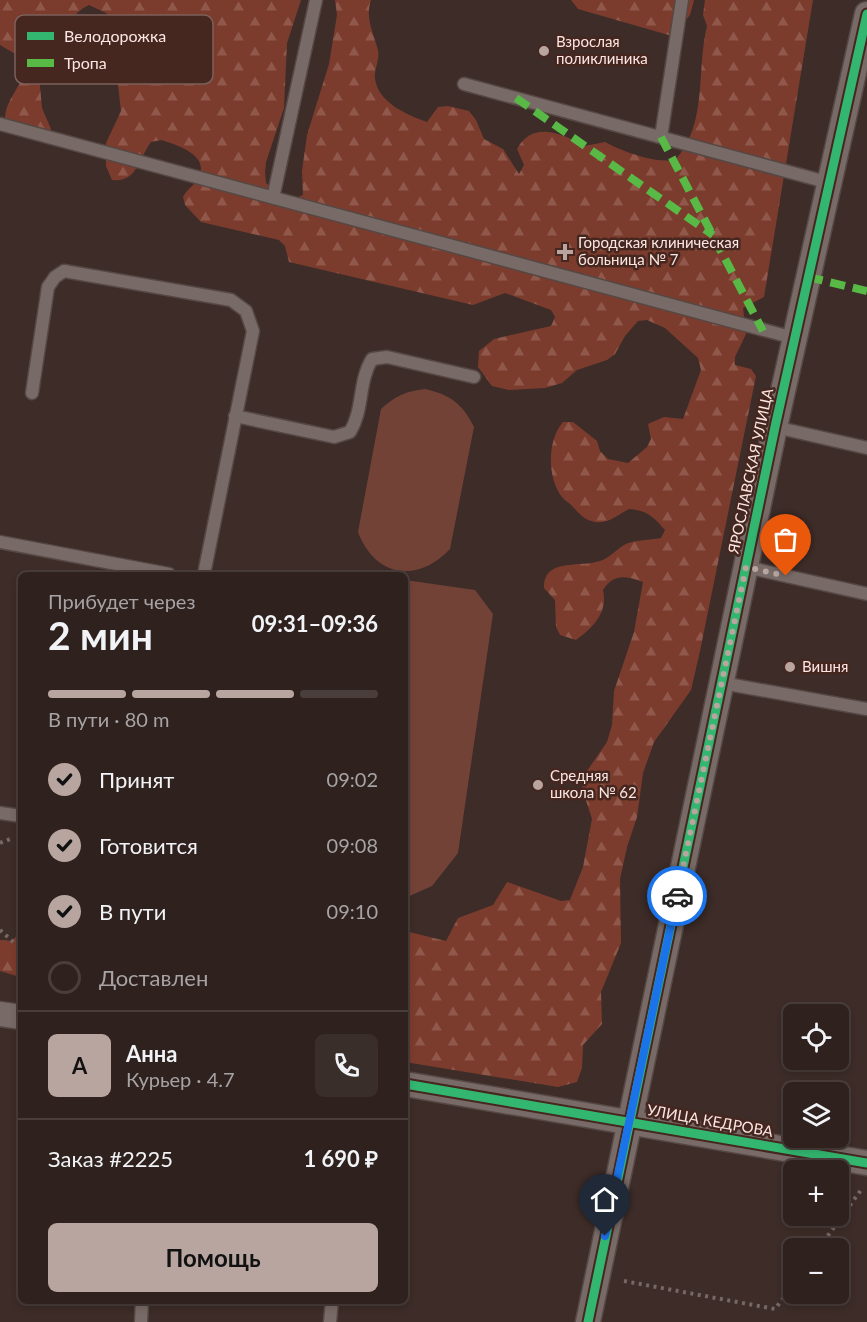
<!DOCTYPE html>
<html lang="ru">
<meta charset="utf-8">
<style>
:root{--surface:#2e211e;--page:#3a2e2b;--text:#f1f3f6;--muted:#a7a3a4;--line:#493e3c;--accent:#b8a5a0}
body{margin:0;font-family:Lato,sans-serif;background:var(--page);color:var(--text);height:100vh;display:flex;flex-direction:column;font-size:22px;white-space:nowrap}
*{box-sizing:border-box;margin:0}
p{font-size:20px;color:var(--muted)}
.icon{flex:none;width:33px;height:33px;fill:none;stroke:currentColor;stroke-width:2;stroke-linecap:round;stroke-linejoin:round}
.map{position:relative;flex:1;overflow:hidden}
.details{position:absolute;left:18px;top:572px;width:390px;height:732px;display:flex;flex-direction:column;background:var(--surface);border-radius:9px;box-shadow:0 3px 9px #0003,0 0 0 2px var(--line)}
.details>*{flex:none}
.tools{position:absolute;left:783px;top:1004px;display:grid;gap:12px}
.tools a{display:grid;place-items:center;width:66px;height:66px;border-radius:9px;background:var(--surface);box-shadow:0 3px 9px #0003,0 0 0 2px var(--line);font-size:30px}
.pin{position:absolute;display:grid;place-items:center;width:51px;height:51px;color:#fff;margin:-62px -26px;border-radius:50% 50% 50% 0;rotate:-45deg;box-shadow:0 0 6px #0007}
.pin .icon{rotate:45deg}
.courier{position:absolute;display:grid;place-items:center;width:60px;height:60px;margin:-30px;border:4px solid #1a73e8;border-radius:50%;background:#fff;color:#222;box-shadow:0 2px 8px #0007}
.headline em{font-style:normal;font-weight:700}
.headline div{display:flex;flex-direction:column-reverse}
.headline{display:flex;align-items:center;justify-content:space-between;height:102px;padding:0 30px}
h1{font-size:39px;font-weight:700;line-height:45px}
.bar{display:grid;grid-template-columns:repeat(4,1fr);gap:9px 6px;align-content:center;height:72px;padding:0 30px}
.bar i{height:8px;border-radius:4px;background:var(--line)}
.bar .selected{background:var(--accent)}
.bar p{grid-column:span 4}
.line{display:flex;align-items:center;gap:15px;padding:0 30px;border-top:2px solid var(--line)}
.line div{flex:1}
.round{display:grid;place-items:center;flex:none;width:63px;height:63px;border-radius:9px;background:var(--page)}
ol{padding:0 30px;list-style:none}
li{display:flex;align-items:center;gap:18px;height:66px}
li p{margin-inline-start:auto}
li .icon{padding:6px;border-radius:50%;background:var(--accent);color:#111;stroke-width:4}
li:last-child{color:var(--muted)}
li i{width:33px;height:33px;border:3px solid var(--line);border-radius:50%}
.action{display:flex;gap:12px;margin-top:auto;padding:12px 30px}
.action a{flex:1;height:69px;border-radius:9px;background:var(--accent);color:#111;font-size:24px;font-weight:700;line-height:69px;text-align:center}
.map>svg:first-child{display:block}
.forest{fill:url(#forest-firs)}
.garden{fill:#734237}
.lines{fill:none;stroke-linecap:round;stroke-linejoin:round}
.lane-casing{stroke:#554844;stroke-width:15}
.street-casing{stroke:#554844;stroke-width:27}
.path{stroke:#756865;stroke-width:4;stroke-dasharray:3 4.5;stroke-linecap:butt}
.lane{stroke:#786a67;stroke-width:12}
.street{stroke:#786a67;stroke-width:24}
.quiet{stroke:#58b947;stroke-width:8;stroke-dasharray:15 8;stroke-linecap:butt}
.cycleway-casing{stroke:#452720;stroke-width:13}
.cycleway{stroke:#33b770;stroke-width:9}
.done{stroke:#b8a5a0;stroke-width:6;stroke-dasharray:0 10.8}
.route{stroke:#1a73e8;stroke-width:8}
.poi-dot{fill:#b8a5a0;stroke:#452720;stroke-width:2}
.labels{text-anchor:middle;stroke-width:5;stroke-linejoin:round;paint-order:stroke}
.poi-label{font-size:15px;fill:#fbe6e1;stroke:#452720;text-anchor:start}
.street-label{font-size:15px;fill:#fbe6e1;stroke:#452720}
.key{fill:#452720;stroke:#7c605a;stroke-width:1.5}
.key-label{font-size:16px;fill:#fbe6e1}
</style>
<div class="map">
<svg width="867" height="1322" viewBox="0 0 867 1322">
<defs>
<pattern id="forest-firs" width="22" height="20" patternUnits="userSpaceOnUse" patternTransform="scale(1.5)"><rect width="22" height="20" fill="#7c3c2d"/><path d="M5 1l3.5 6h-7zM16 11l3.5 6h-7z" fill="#90584b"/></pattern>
</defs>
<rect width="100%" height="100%" fill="#3d2c28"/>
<path class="forest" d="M0 0H301L287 43 284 108 266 162 265 172 266 183 274 190 294 199 303 195 302 171 307 135 329 64 337 15 335 0H371C365 18 373 32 378 50 380 60 374 69 375 78 377 102 407 115 427 122L438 107 448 106 469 111 476 120 484 139 503 149 519 174 524 165 517 149C533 120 562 134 585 146L605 142C621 151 657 164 675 160 708 125 696 70 707 26L703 15 705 0H813L764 297 743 308 746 334 735 357V365L751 369 756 376 700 651 691 690 654 742 643 773 637 817 627 847 620 879 621 943 601 992 602 1024 583 1045 582 1068 577 1082 558 1087 405 1062V931L446 941 458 918 493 905 507 882 561 901 570 900 583 867 592 819 582 788 587 771 607 742 612 725 614 691 634 632 643 582C626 576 614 573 603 590 608 612 594 627 576 640L560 635 556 627 555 600 544 588C544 557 580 568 600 561 609 558 616 550 624 545 633 540 650 540 661 538L665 530C654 517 647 510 629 509 618 514 610 524 595 522 584 520 580 514 573 507 570 503 565 501 562 497 547 478 547 440 563 422H573L597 441 600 451 608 459 628 463 647 447 651 439 648 424 664 417 683 419 701 370 698 358 665 328 647 320 638 321 625 336 615 354 607 360 577 370 562 383 545 388 509 390 492 386 478 367 479 351 494 339 551 326 555 317 551 310 505 293 473 305 289 262 285 246 279 240 201 222 185 205 183 197C187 189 194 186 198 178 211 156 178 145 161 140L151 142C139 158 137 183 112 180L106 166V143L121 111 117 76 106 46 111 19 106 13 89 5C73 12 64 29 64 47L49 57 40 86 42 108 51 129 48 138C24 138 22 135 5 118 6 95 29 82 24 59L0 45Z
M571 0H694L690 15 672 36 578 9Z
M21 931V977H20L0 971V940L12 941Z"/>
<path class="garden" d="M425 389C449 394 463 404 474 427L450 549C417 584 375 577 358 532L381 409C395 396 406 391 425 389Z
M405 580 475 590 493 614 458 853 432 886 405 898Z"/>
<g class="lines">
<defs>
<path id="lane" d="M464 84 830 183
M0 124 794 338
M661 137 682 0
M273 198 316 0
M32 393 48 287 55 277 64 271 231 300 246 311 253 331 204 574
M235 416 334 437 350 432C364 409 358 382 372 359L387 357 474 377
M775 427 867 448
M0 542 169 574
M746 567 867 594
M722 683 867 709
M0 813 21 816
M141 1322 142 1300
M330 1322 332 1300"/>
<path id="street" d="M0 1014 21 1017
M405 1084 867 1163
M588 1322 775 427 867 14"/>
</defs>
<use href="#lane" class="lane-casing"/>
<use href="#street" class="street-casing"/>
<path class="path" d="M0 843 13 838
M0 930 21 949
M819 1248 861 1190
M624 1281 775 1309 794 1284"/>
<use href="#lane" class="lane"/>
<use href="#street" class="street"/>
<path class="quiet" d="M516 98 713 235
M661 137 763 331
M808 277 867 291"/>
<defs>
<path id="cycleway" d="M405 1084 867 1163
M588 1322 775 427 867 14"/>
</defs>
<use href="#cycleway" class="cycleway-casing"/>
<use href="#cycleway" class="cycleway"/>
</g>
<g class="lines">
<path class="done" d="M677 896 746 567 786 576"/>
<path class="route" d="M605 1236 677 896"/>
</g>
<g class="poi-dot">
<circle cx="544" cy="51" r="6"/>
<path d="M562 243h6v6h6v6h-6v6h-6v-6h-6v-6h6z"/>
<circle cx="790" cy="667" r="6"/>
<circle cx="538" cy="785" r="6"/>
</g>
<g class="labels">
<g class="poi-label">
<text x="556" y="47">Взрослая<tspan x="556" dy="17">поликлиника</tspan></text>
<text x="578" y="248">Городская клиническая<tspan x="578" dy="17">больница № 7</tspan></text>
<text x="802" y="672">Вишня</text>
<text x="550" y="781">Средняя<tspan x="550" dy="17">школа № 62</tspan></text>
</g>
<g class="street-label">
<text transform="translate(751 471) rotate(-78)" y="5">ЯРОСЛАВСКАЯ УЛИЦА</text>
<text transform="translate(710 1121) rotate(10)" y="5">УЛИЦА КЕДРОВА</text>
</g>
</g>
<rect x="15" y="15" width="198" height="69" rx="9" class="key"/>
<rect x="27" y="32" width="27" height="8" fill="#33b770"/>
<rect x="27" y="59" width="27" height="8" fill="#58b947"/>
<g class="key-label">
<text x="64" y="42">Велодорожка</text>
<text x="64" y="69">Тропа</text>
</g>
</svg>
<div class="tools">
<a><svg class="icon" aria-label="locate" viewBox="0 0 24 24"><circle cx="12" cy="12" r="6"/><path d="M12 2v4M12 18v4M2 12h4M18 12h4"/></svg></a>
<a><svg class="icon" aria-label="layers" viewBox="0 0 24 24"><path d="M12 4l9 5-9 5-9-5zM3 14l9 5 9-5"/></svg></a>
<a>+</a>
<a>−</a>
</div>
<div class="pin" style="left:786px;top:576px;background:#ea580c"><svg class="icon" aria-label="bag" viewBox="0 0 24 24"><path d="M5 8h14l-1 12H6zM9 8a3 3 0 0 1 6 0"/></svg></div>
<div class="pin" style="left:605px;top:1236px;background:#1f2937"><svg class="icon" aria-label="home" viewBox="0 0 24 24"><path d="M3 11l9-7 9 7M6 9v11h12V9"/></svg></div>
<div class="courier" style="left:677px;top:896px"><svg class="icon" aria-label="car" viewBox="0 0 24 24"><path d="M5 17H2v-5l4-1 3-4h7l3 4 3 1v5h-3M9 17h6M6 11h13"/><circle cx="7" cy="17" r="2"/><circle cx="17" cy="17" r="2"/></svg></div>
<section class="details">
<div class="headline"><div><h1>2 мин</h1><p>Прибудет через</p></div><em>09:31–09:36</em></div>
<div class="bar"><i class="selected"></i><i class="selected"></i><i class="selected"></i><i></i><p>В пути · 80 m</p></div>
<ol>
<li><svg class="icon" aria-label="check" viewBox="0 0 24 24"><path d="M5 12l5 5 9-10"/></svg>Принят<p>09:02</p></li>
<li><svg class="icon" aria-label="check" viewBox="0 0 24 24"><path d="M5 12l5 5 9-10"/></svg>Готовится<p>09:08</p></li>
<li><svg class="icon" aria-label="check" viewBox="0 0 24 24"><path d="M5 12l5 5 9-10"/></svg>В пути<p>09:10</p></li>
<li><i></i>Доставлен</li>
</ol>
<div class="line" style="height:108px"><b class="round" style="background:var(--accent);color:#111">А</b><div><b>Анна</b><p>Курьер · 4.7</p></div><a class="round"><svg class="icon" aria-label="phone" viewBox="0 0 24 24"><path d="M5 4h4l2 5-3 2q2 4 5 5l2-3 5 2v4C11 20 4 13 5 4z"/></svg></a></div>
<div class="line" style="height:78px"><div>Заказ #2225</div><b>1 690 ₽</b></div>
<div class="action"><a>Помощь</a></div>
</section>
</div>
